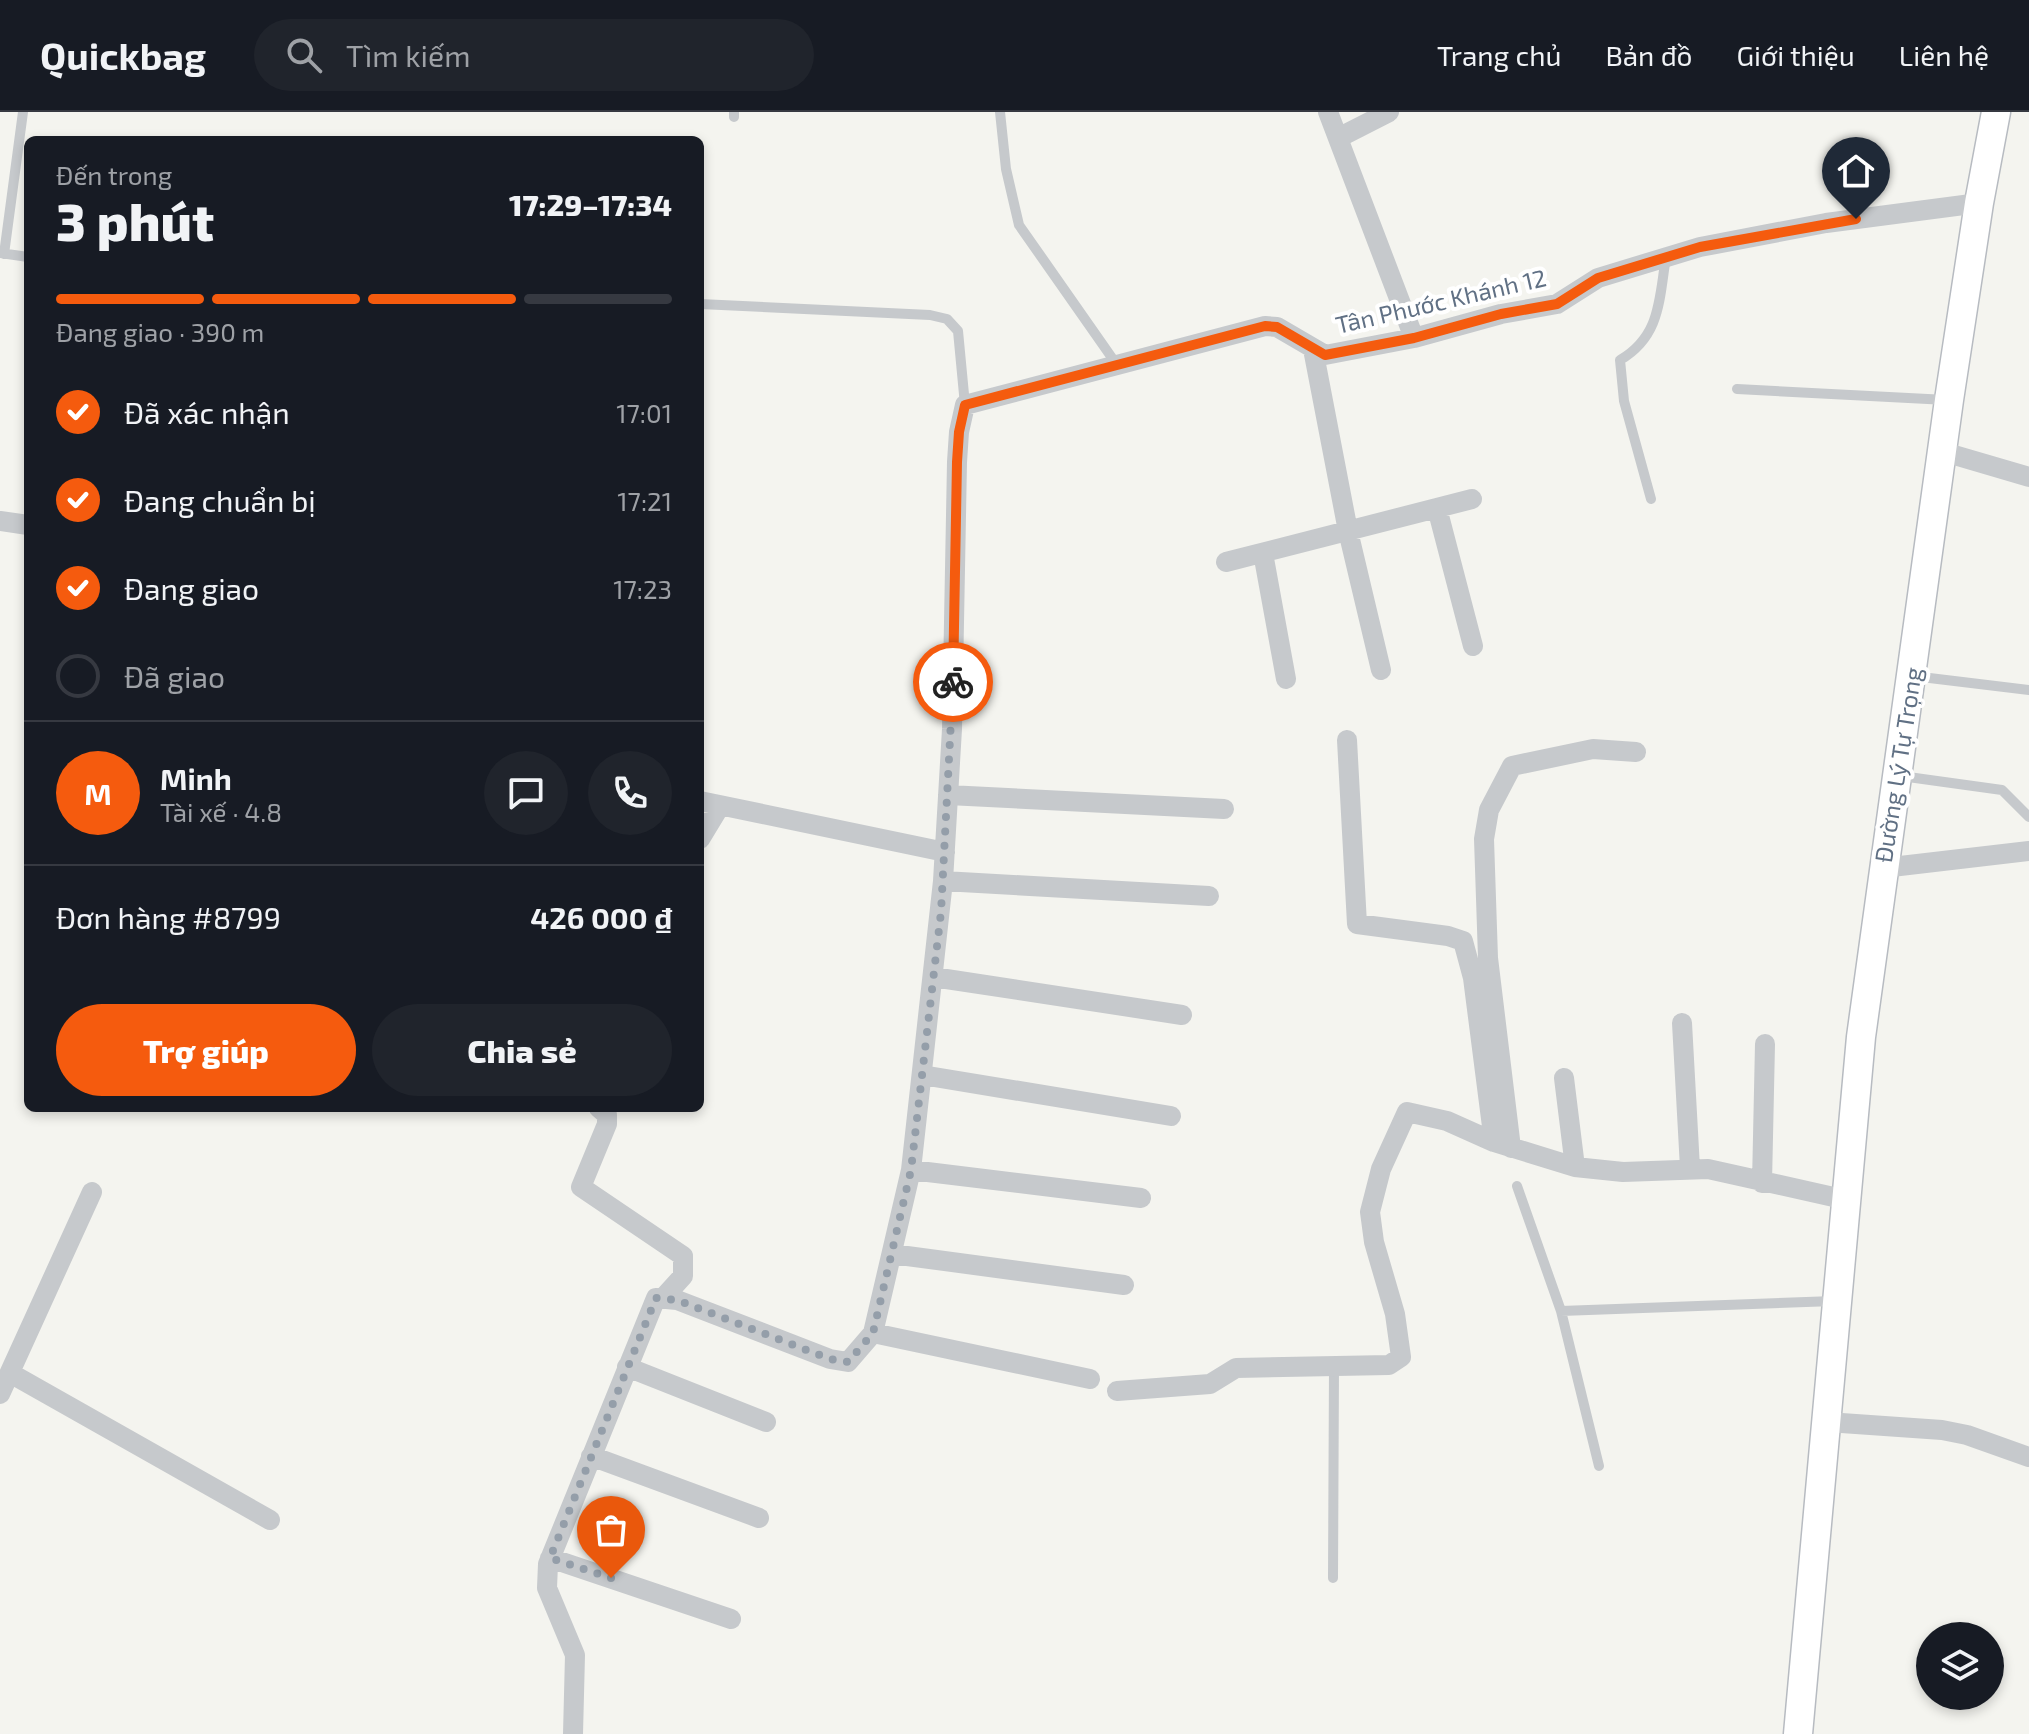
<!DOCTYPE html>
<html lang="vi">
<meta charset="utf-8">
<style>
:root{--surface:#171b24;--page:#20242c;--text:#f1f3f6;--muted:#9ea1a6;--line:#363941;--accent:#f55b0e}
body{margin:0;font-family:"Exo 2",sans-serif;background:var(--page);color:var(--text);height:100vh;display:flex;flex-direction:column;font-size:30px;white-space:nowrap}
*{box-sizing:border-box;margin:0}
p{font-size:26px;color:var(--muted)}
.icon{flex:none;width:44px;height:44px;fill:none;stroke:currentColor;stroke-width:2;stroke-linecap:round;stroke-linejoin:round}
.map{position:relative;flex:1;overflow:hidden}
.drawer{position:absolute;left:24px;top:24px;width:680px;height:976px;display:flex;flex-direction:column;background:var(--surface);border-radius:12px;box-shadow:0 4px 12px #0003}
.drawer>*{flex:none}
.controls{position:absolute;left:1916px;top:1510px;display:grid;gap:16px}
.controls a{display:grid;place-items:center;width:88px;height:88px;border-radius:50%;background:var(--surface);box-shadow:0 4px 12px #0003;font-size:40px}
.pin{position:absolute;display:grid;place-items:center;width:68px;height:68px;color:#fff;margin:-82px -34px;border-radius:50% 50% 50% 0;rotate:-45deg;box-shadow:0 0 8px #0007}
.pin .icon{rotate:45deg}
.courier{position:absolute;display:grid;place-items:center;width:80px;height:80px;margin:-40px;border:6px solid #f55b0e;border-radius:50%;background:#fff;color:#222;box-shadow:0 2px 10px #0007}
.head em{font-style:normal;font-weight:800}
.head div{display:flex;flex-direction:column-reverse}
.head{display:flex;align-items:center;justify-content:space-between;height:136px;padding:0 32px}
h1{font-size:52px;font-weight:800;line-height:60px}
.bar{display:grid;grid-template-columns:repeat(4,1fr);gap:12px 8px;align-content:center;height:96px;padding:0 32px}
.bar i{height:10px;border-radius:6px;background:var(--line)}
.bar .selected{background:var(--accent)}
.bar p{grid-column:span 4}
.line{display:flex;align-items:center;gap:20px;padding:0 32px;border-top:2px solid var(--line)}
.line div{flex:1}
.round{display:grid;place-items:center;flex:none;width:84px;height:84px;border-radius:42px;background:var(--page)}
ol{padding:0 32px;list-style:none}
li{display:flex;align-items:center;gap:24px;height:88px}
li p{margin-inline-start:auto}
li .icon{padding:8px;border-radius:50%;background:var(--accent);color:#fff;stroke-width:4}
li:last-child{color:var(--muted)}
li i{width:44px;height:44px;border:4px solid var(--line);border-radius:50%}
.primary-button{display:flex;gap:16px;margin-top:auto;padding:16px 32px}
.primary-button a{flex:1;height:92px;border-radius:48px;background:var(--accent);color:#fff;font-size:32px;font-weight:800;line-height:92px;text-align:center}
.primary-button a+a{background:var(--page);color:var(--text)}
header{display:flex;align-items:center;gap:48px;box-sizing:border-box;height:112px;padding:0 40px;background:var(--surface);border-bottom:2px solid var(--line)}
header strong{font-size:38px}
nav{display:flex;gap:44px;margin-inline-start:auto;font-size:28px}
.search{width:560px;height:72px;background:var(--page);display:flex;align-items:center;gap:20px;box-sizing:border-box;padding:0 28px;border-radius:44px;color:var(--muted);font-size:30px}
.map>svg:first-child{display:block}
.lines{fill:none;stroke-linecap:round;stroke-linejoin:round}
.secondary-casing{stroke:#b7bbc1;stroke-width:31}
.service{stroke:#c6c9cc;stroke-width:10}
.minor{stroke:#c6c9cc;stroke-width:20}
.secondary{stroke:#fff;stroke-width:28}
.done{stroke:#949ea9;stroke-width:8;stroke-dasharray:0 14.4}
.route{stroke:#f55b0e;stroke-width:10}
.labels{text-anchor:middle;stroke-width:8;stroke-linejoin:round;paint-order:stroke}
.street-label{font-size:24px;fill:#607084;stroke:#fff}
</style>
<header>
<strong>Quickbag</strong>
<div class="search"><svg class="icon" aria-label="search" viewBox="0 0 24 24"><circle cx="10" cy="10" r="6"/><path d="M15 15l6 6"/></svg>Tìm kiếm</div>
<nav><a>Trang chủ</a><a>Bản đồ</a><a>Giới thiệu</a><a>Liên hệ</a></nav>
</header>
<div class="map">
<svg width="2029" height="1622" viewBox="0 0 2029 1622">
<rect width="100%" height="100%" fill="#f4f4ef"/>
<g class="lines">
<defs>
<path id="secondary" d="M1798 1622 1861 925 1949 288 1979 91 1996 0"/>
</defs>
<use href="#secondary" class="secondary-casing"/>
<path class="service" d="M734 0V5
M1000 0 1006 57 1019 113 1117 253
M0 141 28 145
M4 142 23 0
M700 192 930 203 947 207 958 219 965 293
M1737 277 1947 288
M1651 387 1624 289 1620 248C1661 224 1659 187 1666 145
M1913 564 2029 578
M1901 664 2002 678 2029 705
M1517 1074 1561 1199 1599 1354
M1561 1199 1834 1189
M1333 1466 1334 1255"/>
<path class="minor" d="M1328 0 1414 226
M1338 26 1389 0
M1313 237 1348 419 1381 558
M1944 340 2029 365
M1437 396 1473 534
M0 409 28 413
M1263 441 1286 567
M1226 450 1472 387
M1347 628 1357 812 1448 824 1463 829 1473 866 1494 1030
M948 683 1224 697
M700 689 945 740
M700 727 720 694
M1883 756 2029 739
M943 769 1209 784
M933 865 1182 903
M1682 911 1690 1056
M922 963 1171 1004
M1564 966 1575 1055
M599 996 607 1003V1012L581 1075 683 1144V1164L664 1185
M1511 1036 1488 846 1484 727 1489 698 1512 654 1593 637 1636 640
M911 1058 1141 1086
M1762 1071 1765 932
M892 1142 1124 1173
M873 1221 1090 1267
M627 1255 766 1310
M10 1261 270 1408
M1117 1279 1210 1272 1236 1256 1389 1253 1401 1245 1395 1202 1374 1130 1370 1100 1381 1057 1407 1000 1447 1009 1494 1030 1575 1055 1623 1060 1708 1057 1847 1088
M0 1282 92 1080
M1827 1310 1942 1318 1967 1323 2029 1345
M591 1344 759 1406
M550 1446 731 1507
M573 1622 575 1543 547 1476 548 1452 656 1186 677 1188 830 1247 848 1250 873 1221 911 1058 943 769 952 617 957 350 959 320 965 293 1265 214 1277 215 1325 243 1414 226 1501 202 1557 192 1598 166 1700 135 1826 111 1979 91"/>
<use href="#secondary" class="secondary"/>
</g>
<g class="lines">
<path class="done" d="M611 1466 550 1446 656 1186 677 1188 830 1247 848 1250 873 1221 911 1058 941 800 953 570"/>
<path class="route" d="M953 570 957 350 959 320 965 293 1265 214 1277 215 1325 243 1414 226 1501 202 1557 192 1598 166 1700 135 1856 107"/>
</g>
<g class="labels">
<g class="street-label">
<text transform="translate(1441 190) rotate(-13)" y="8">Tân Phước Khánh 12</text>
<text transform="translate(1899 653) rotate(-81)" y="8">Đường Lý Tự Trọng</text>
</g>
</g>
</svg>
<div class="controls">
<a><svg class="icon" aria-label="layers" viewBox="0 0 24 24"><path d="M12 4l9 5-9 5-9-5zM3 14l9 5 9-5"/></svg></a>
</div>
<div class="pin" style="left:611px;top:1466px;background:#ea580c"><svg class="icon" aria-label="bag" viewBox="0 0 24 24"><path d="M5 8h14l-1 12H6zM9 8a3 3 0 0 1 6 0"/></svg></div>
<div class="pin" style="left:1856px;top:107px;background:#1f2937"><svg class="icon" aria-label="home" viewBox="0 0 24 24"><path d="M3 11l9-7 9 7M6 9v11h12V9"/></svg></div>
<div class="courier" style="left:953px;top:570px"><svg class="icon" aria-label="bike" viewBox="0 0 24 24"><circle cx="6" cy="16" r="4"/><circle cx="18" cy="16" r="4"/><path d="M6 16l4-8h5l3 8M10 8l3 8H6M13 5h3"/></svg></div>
<section class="drawer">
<div class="head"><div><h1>3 phút</h1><p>Đến trong</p></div><em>17:29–17:34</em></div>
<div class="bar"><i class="selected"></i><i class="selected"></i><i class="selected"></i><i></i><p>Đang giao · 390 m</p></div>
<ol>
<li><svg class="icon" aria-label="check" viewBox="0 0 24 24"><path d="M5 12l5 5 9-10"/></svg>Đã xác nhận<p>17:01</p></li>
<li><svg class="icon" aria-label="check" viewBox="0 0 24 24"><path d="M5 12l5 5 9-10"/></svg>Đang chuẩn bị<p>17:21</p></li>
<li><svg class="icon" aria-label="check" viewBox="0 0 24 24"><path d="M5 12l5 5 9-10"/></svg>Đang giao<p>17:23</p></li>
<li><i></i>Đã giao</li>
</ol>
<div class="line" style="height:144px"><b class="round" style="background:var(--accent);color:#fff">M</b><div><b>Minh</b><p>Tài xế · 4.8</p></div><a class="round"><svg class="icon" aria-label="chat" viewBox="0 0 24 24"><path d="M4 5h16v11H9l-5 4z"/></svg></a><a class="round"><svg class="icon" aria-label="phone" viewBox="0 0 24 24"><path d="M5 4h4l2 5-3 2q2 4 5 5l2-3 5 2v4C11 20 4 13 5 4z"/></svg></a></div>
<div class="line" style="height:104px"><div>Đơn hàng #8799</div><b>426 000 ₫</b></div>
<div class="primary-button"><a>Trợ giúp</a><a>Chia sẻ</a></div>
</section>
</div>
